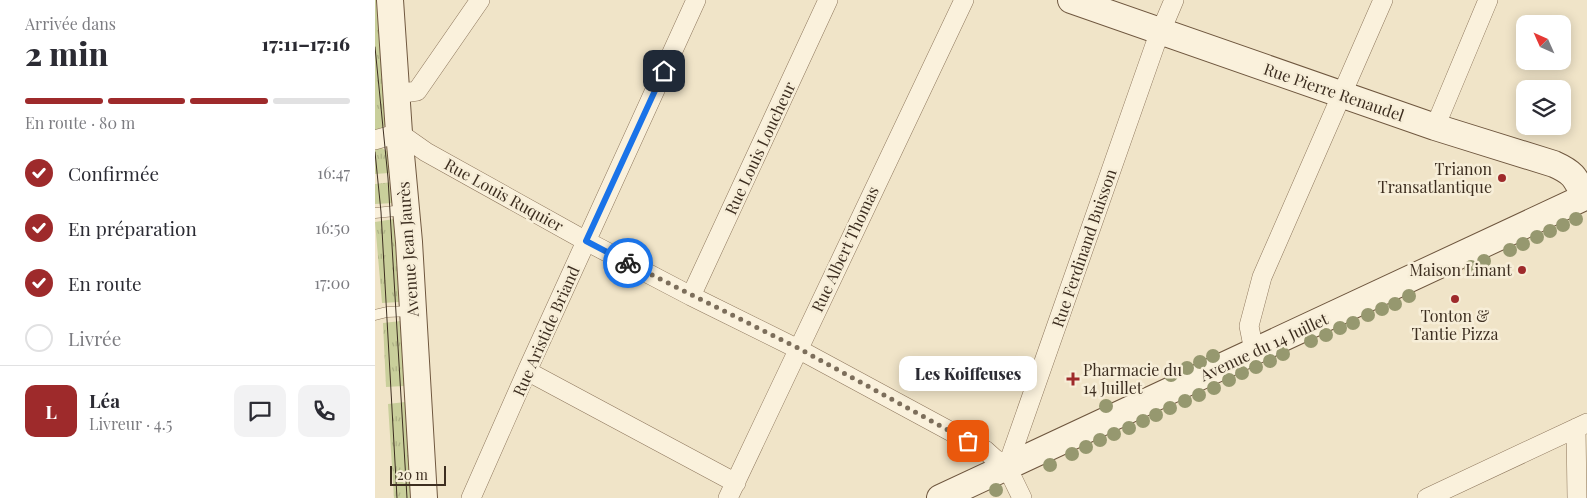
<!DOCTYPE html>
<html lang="fr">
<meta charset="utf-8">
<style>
:root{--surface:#fff;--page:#f2f2f3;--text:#2b2b33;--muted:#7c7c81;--line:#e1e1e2;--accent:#9e2a2b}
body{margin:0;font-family:"Playfair Display",serif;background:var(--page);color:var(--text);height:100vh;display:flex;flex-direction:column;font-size:19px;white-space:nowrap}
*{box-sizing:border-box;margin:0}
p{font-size:16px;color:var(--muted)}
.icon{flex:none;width:28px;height:28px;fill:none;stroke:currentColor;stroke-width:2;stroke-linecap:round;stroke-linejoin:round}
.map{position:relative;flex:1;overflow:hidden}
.drawer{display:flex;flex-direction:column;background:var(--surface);width:375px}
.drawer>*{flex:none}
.needle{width:32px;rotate:315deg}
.tools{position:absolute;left:1141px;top:15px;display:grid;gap:10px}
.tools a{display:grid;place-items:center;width:55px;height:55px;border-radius:10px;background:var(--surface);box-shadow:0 2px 12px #0003;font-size:25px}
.scale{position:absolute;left:15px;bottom:12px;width:56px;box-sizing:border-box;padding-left:5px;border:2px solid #3d2e20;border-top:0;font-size:14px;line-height:18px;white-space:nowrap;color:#3d2e20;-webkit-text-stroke:4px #f7eed8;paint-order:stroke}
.pin{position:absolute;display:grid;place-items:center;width:42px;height:42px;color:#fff;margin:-21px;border-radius:10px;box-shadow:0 2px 8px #0006}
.courier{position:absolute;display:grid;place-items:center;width:50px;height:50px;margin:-25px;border:4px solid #1a73e8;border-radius:50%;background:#fff;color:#222;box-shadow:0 1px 6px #0007}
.bubble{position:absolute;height:35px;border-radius:10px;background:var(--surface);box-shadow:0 2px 12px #0003;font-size:16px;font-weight:800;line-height:35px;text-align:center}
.overview em{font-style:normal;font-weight:800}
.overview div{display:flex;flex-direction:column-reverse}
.overview{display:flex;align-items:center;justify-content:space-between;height:85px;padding:0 25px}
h1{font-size:32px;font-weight:800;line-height:38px}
.bar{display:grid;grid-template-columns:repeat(4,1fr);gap:8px 5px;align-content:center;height:60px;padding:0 25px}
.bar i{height:6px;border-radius:4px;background:var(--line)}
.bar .current{background:var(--accent)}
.bar p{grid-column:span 4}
.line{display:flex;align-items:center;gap:12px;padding:0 25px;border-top:1px solid var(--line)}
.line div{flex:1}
.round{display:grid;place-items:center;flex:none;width:52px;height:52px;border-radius:10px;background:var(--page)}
ol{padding:0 25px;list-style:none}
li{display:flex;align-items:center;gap:15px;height:55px}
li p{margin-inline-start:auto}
li .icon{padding:5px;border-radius:50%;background:var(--accent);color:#fff;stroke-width:4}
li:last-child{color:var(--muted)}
li i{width:28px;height:28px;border:2px solid var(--line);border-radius:50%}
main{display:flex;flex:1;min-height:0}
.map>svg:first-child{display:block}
.grass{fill:url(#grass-tufts)}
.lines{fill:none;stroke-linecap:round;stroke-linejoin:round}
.lane-casing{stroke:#8d765c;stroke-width:11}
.street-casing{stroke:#8d765c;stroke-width:20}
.secondary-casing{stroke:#6f573f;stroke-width:28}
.lane{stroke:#faf1dc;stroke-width:10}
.street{stroke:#faf1dc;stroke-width:19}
.secondary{stroke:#faf1dc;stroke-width:26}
.tram{stroke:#3d2e20;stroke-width:1}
.tree{fill:#96986f}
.done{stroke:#7c6e5b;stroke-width:5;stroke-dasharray:0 9}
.route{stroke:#1a73e8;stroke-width:6}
.poi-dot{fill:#9e2a2b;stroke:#f7eed8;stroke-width:2}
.labels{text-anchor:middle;stroke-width:5;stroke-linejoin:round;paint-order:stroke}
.street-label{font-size:16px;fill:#3d2e20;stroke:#f7eed8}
.poi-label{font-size:16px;fill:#3d2e20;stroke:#f7eed8;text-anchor:end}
</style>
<main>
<section class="drawer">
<div class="overview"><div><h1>2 min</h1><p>Arrivée dans</p></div><em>17:11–17:16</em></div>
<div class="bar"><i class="current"></i><i class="current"></i><i class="current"></i><i></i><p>En route · 80 m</p></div>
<ol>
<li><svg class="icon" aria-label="check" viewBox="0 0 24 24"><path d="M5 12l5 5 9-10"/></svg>Confirmée<p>16:47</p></li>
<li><svg class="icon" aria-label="check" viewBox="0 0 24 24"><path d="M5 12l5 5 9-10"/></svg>En préparation<p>16:50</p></li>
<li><svg class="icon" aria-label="check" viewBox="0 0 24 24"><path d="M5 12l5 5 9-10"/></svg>En route<p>17:00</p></li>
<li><i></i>Livrée</li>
</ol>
<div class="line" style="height:90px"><b class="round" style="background:var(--accent);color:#fff">L</b><div><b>Léa</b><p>Livreur · 4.5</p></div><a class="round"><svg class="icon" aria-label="chat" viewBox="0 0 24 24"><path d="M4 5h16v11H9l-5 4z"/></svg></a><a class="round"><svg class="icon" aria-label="phone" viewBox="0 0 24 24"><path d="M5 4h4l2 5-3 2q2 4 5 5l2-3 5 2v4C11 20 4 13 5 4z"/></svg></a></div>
</section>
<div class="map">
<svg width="1212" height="498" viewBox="0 0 1212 498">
<defs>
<pattern id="grass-tufts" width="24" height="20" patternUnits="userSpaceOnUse" patternTransform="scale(1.25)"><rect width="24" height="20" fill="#c9cf9b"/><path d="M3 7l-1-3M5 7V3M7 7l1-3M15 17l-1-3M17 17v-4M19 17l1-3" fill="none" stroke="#aeb285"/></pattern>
</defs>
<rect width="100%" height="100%" fill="#f0e4c8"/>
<path class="grass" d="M0 0H1L12 122 5 131 0 135Z
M0 147 7 148 13 152 14 173 0 174Z
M18 182 19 203 0 204V184Z
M19 219 24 302 7 303 0 222Z
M26 321 29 386 11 387 8 323Z
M30 402 36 498H19L13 404Z"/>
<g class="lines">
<defs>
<path id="lane" d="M0 213 30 210
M0 315 12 312 37 311"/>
<path id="street" d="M22 94 42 91 105 0
M1060 127 1113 0
M0 140 24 133 51 152 211 241 316 296 423 349 610 450 620 459 632 467
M316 296 453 0
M879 351 874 326 887 277 1008 0
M152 371 361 483
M1201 428 1202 498
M632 467 780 45 799 0
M632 467 647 498
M96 498 152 371 321 0
M353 498 589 0
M1052 498 1212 423"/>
<path id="secondary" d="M15 0 24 133 34 242 49 498
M696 0 1060 127 1179 164C1199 173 1200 177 1210 197
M565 498 1212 196"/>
</defs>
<use href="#lane" class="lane-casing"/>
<use href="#street" class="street-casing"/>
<use href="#secondary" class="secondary-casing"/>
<use href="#lane" class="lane"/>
<use href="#street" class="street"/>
<use href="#secondary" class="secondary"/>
<path class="tram" d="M0 47 13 178 32 498
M0 152 6 212 22 498"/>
</g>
<g class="tree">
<circle cx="1201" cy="219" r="7"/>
<circle cx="1188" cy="225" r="7"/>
<circle cx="1175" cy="231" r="7"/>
<circle cx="1162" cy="237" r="7"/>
<circle cx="1148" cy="244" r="7"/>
<circle cx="1135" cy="250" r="7"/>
<circle cx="1109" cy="261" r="7"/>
<circle cx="1096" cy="267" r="7"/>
<circle cx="1034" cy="296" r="7"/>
<circle cx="1020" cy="304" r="7"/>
<circle cx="1007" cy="309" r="7"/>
<circle cx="993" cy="315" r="7"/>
<circle cx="978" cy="323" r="7"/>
<circle cx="965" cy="328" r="7"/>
<circle cx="951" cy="335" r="7"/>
<circle cx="936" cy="341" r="7"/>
<circle cx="908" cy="354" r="7"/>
<circle cx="838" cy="356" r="7"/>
<circle cx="895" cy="361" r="7"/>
<circle cx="825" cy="362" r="7"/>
<circle cx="881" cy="367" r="7"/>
<circle cx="812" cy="368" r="7"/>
<circle cx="867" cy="373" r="7"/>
<circle cx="796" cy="375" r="7"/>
<circle cx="854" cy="380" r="7"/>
<circle cx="839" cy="388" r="7"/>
<circle cx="824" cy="395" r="7"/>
<circle cx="810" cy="401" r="7"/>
<circle cx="731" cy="406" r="7"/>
<circle cx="795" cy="408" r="7"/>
<circle cx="781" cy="415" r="7"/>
<circle cx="768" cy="421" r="7"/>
<circle cx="754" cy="428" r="7"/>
<circle cx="739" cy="434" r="7"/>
<circle cx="725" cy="440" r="7"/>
<circle cx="711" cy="447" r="7"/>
<circle cx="697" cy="454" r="7"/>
<circle cx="675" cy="465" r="7"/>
<circle cx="621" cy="490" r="7"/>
</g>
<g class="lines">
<path class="done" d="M253 263 423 348 593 441"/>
<path class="route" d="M253 263 211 241 289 71"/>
</g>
<g class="poi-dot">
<circle cx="1127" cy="178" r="5"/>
<circle cx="1147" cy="270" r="5"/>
<circle cx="1080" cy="299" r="5"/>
<path d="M695.5 371.5h5v5h5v5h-5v5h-5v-5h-5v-5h5z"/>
</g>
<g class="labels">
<g class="street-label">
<text transform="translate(959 92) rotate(19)" y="6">Rue Pierre Renaudel</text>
<text transform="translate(385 148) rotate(-65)" y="6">Rue Louis Loucheur</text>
<text transform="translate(129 195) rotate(29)" y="6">Rue Louis Ruquier</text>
<text transform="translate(709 248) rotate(-71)" y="6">Rue Ferdinand Buisson</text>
<text transform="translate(33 249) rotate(-94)" y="6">Avenue Jean Jaurès</text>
<text transform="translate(470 249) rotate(-65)" y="6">Rue Albert Thomas</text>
<text transform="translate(171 331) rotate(-66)" y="6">Rue Aristide Briand</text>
<text transform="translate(889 347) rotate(-25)" y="6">Avenue du 14 Juillet</text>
</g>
<g class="poi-label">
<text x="1117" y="175">Trianon<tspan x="1117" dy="18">Transatlantique</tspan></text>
<text x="1137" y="276">Maison Linant</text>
<text x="1080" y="322" text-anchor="middle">Tonton &amp;<tspan x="1080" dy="18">Tantie Pizza</tspan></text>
<text x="708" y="376" text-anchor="start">Pharmacie du<tspan x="708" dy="18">14 Juillet</tspan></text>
</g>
</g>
</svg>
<div class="tools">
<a><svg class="needle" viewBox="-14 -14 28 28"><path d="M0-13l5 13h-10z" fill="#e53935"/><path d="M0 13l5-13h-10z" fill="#7c7c81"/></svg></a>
<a><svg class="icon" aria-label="layers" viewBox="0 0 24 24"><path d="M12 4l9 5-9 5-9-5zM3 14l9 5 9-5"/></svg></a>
</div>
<div class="scale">20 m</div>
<div class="pin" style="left:593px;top:441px;background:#ea580c"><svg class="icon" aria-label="bag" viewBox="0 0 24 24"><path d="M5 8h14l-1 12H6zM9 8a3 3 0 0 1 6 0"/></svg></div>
<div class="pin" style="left:289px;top:71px;background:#1f2937"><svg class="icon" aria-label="home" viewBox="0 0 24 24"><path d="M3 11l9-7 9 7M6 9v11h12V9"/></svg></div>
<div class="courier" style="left:253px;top:263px"><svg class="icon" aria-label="bike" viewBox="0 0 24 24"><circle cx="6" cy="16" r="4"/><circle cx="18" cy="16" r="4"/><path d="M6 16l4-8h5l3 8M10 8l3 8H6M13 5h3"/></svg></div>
<div class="bubble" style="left:524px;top:356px;width:138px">Les Koiffeuses</div>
</div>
</main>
